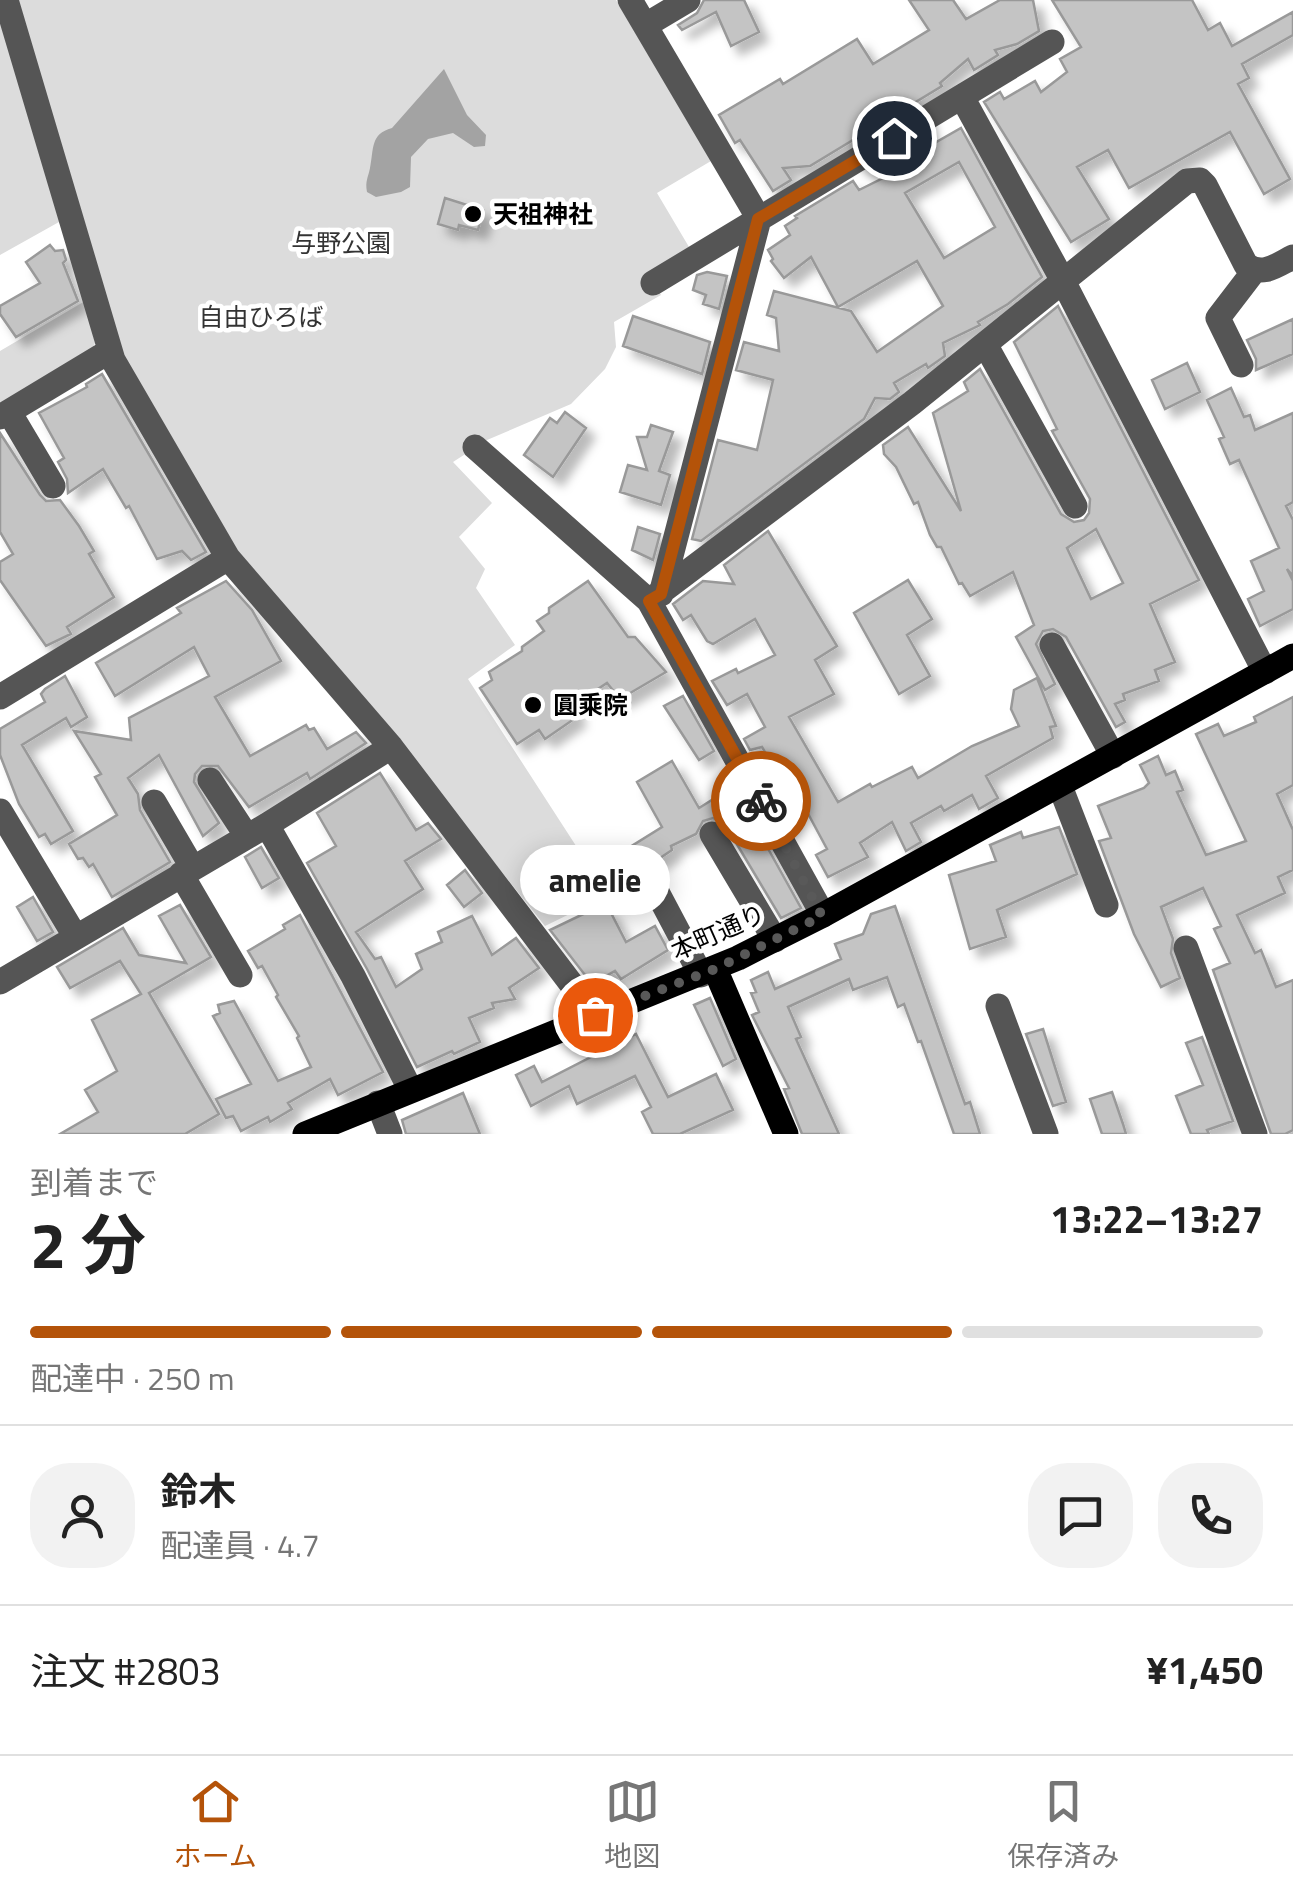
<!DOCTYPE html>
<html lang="ja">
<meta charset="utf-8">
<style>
:root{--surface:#fff;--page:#f2f2f2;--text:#222;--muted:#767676;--line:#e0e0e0;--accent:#b45309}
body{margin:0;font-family:"Titillium Web","Noto Sans JP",sans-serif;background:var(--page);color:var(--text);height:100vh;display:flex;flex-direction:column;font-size:38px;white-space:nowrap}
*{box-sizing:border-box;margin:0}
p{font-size:32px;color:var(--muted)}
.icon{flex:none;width:55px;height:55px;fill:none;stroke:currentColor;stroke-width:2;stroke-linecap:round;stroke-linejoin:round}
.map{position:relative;height:1134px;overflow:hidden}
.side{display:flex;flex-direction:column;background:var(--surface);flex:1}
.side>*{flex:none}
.pin{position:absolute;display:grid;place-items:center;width:85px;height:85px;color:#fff;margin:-42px;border:5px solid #fff;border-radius:50%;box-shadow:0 2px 10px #0007}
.courier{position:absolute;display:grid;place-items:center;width:100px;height:100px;margin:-50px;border:8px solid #b45309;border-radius:50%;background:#fff;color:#222;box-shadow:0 2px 12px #0007}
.bubble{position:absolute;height:70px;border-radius:35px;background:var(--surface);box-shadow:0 5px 25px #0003;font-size:32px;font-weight:700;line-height:70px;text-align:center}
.summary em{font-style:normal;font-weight:700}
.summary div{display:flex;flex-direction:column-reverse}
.summary{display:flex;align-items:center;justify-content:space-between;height:170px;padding:0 30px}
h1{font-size:65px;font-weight:700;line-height:75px}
.bar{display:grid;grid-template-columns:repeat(4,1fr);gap:15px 10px;align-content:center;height:120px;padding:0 30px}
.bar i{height:12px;border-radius:8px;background:var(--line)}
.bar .current{background:var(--accent)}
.bar p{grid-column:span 4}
.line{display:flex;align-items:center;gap:25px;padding:0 30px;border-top:2px solid var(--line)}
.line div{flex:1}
.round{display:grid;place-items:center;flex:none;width:105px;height:105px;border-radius:40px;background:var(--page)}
.tabs{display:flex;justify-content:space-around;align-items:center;height:140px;border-top:2px solid var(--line);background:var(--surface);font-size:28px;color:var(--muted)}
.tabs a{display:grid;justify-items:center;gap:5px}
.tabs .current{color:var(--accent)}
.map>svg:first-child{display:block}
.green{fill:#dcdcdc}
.water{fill:#a3a3a3}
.building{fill:#c4c4c4;stroke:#999;stroke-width:2.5;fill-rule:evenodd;filter:url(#shadow)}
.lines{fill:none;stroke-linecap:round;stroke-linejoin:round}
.minor{stroke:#555;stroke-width:25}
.major{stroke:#000;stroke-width:25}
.done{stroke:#595959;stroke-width:10;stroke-dasharray:0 18}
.route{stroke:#b45309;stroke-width:12}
.poi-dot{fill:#000;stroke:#fff;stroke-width:4}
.labels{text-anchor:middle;stroke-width:9;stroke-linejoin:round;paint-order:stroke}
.poi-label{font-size:25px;font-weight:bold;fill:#000;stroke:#fff;text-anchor:start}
.park-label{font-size:25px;fill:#333;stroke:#fff}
.street-label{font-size:25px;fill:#000;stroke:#fff}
</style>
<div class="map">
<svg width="1293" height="1134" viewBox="0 0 1293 1134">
<defs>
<filter id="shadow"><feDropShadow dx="9" dy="9" stdDeviation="5" flood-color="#0004"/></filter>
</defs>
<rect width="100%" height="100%" fill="#fff"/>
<path class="green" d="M0 0H616L711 161 657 193 689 247 648 273 661 295 614 322 616 347 605 369 571 404 487 440 453 462 492 503 459 537 485 569 476 588 515 645 468 679 580 852 561 866 586 906 545 926 339 668 242 558 117 344 59 222 0 255Z
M85 301 95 343 92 351 0 407V351Z"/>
<path class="water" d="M444 69 467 115 486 135 485 146 474 147 453 133 428 139 411 157 410 187 401 192 376 197 367 192C365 181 368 178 370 168 374 149 370 134 392 128Z"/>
<path class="building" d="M704 0H744L759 32 731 46 716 12 682 30 678 25 697 13Z
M909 0H953L966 19 1000 0H1033L1039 31 1017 44 995 50 998 55 974 70 968 59 940 83 942 86 810 166 783 168 791 180 773 191 740 140 735 143 719 115 780 79 783 84 857 39 873 64 929 30Z
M1052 0H1192L1208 30 1220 23 1232 46 1293 12V35L1242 64 1249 78 1238 84 1290 179 1264 194 1230 132 1129 188 1108 150 1077 167 1109 219 1071 242 984 102 1000 92 1004 99 1035 81 1041 92 1067 72 1060 59 1081 47Z
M961 128 1042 277 1008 304 978 322 980 325 943 343 945 356 928 368 926 364 894 383 899 392 890 399 875 398 864 419 701 541 692 539 718 440 757 450 773 380 736 370 744 342 779 351 776 318 767 315 774 291 851 311 877 352 943 306 917 261 838 307 811 257 784 278 771 261 773 259 768 250 790 235 785 226 797 218 795 216 853 181 859 190 883 178 882 173 906 159 902 152 926 137 931 145ZM959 162 995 227 944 258 905 193Z
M445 198 483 210 478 230 459 225 458 230 438 224Z
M50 245 55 251 63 250 66 260 63 263 78 301 16 337 0 314V306L40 283 26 262Z
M707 272 727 276 719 309 703 304 706 295 693 290 697 275Z
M1058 306 1199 580 1150 604 1175 662 1155 670 1159 681 1123 694 1125 700 1115 704 1125 722 1116 727 1066 637 1053 629 1043 631 1036 644 1055 684 1045 690 1016 637 1034 625 1013 572 970 596 962 583 959 584 941 547H937L930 535 918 502 914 504 896 467 884 454 883 445 908 427 961 511 933 413 968 391 964 382 980 369 1061 514 1074 522 1084 520 1089 513 1090 499 1052 431 1057 429 1014 342ZM1096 529 1123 583 1091 599 1067 548Z
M633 316 710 342 702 374 623 346Z
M1293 319V354L1256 370V359L1247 340Z
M1187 363 1200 392 1165 409 1152 380Z
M102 374 206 552 191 560 182 551 157 559 129 506 126 508 103 469 68 493 67 479 58 462 64 458 39 413 87 387 86 384Z
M1231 388 1244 417 1250 415 1255 430 1293 413V502L1286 506 1293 520V576L1287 569 1293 581V609L1260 626 1248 599 1264 591 1251 561 1279 548 1239 460 1230 464 1219 439 1224 437 1207 400Z
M565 412 586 428 553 477 524 455 550 418 557 423Z
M651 425 673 432 659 471 670 475 661 505 620 492 628 465 647 470 637 437H647Z
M0 433 40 495 46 501 60 500 79 526 94 551 89 554 114 597 67 627 71 634 46 646 0 580V562L13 554 0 532Z
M638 527 660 534 653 560 632 550Z
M768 531 837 646 815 660 834 694 789 717 838 802 870 784 872 787 912 767 918 778 972 746 1019 726 1011 709 1014 690 1037 678 1056 726 1050 727 1053 738 986 776 998 798 979 809 972 795 944 811 941 806 911 823 921 842 906 851 892 822 860 843 868 857 828 877 816 855 827 849 784 769 777 773 762 747 750 750 744 739 765 727 747 694 727 705 712 681 736 669 738 673 775 655 755 619 713 644 707 641 691 615 683 620 673 604 703 581 734 584 724 565Z
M908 580 932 619 907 635 930 676 899 694 854 613Z
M226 581 252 610 281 661 215 697 250 756 306 725 309 730 314 728 327 749 356 732 366 743 310 779 307 773 249 807 218 766H202L195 774 194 782 219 823 203 836 159 755 128 778 138 794 140 810 170 862 112 897 93 864 89 867 83 858 78 859 69 844 117 815 95 777 101 774 74 731 131 740 129 718 209 676 194 647 115 696 96 663 181 613 177 608Z
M588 581 628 637H635L666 672 620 699 607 683 571 707 577 717 545 739 539 730 517 744 480 688 492 680 489 672 522 651V647L544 631 537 621 549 613V608Z
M65 676 87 717 71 727 66 718 22 745 73 831 51 844 45 834 39 837 19 804 0 755V729L45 702 41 694 45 689Z
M683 696 714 751 699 760 664 706Z
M1293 697V785L1277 794 1293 830V870L1278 877 1285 893 1237 915 1255 953 1261 950 1276 987 1293 980V1130L1285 1134H1271L1213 970 1230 963 1214 929 1221 926 1203 888 1161 907 1173 939 1171 953 1180 978 1161 987 1134 934 1099 841 1111 838 1098 806 1144 788 1149 783 1140 765 1158 756 1166 775 1175 771 1183 790 1177 792 1206 855 1246 841 1196 734 1218 724 1224 736 1256 722 1254 717Z
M672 761 699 808 723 793 725 796 736 791 801 908 781 918 726 826 713 818 703 821 696 834 671 846 672 850 657 860 649 857 639 859 627 879 614 857 662 827 637 782Z
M380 773 416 830 428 823 441 839 405 861 423 889 356 932 375 959 381 957 396 987 422 969 416 954 442 942 438 932 472 916 492 955 516 938 539 968 509 988 515 999 492 1003 494 1008 469 1018 480 1042 454 1054 452 1051 417 1067 367 969 307 863 336 846 317 813Z
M1059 827 1077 874 997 910 1006 937 970 949 949 875 996 861 990 845 1021 832 1023 838Z
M261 847 279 878 262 888 245 857Z
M465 870 482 893 464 907 447 885Z
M33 897 53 932 37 941 17 907Z
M180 905 211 957 149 993 219 1114 185 1134H60L98 1112 85 1090 117 1071 92 1020 141 994 120 961 70 988 57 967 123 928 139 955 186 963 159 916Z
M600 906 610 911 626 942 655 926 668 950 621 979 615 971 592 984 550 930Z
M895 906 965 1104 970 1102 980 1134H954L921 1041 918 1042 904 1004 898 1007 887 977 853 990 849 979 788 1007 801 1037 796 1039 839 1134H802L784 1089 789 1088 752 1015 759 1012 751 993 756 992 751 980 768 972 775 989 841 959 835 944 863 934 871 914Z
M300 915 383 1072 338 1095 330 1079 288 1103 292 1109 270 1122 268 1117 241 1131 233 1116 226 1118 216 1099 251 1084 213 1016 220 1013 218 1005 234 1001 278 1081 311 1067 297 1038 299 1036 276 997 278 995 262 966 258 968 248 951 285 929 283 925Z
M710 998 736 1059 723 1066 694 1005Z
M1043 1029 1066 1102 1053 1106 1026 1034Z
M636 1034 668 1097 716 1074 733 1110 680 1134H653L642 1112 651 1107 635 1076 577 1104 569 1086 531 1106 516 1075 534 1066 542 1082Z
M1202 1037 1233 1121 1207 1130 1209 1134H1191L1176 1096 1203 1085 1186 1043Z
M1112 1092 1123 1124 1126 1134H1102L1090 1099Z
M463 1093 480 1134H406L402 1120Z"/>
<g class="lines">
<path class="minor" d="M6 0 113 360 228 558 391 747 595 1015
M630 0 759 219 661 594
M646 25 688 0
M962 97 1063 281 1265 672
M653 283 1052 42
M985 344 1075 506
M1241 365 1218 318 1254 271
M9 412 53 486
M0 417 108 352
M475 447 649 601 823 915
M649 601 912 403 1187 181 1200 180 1205 185 1246 265C1263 277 1277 265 1293 257
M1052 645 1113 756
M0 697 228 558
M210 780 246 835
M1060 786 1106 905
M154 802 192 867
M0 811 75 936
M267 825 353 976 410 1089
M712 834 775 940
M647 873 701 975
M181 874 240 975
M1186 948 1255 1134
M0 982 267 825 391 747
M998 1006 1046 1134
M378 1103 390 1134"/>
<path class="major" d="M715 969 786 1134
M305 1134 738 958 823 915 1293 656"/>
</g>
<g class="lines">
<path class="done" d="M595 1015 715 969 822 916 761 801"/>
<path class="route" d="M761 801 649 601 661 594 758 219 894 138"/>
</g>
<g class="poi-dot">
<circle cx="473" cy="214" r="10"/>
<circle cx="533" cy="705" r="10"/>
</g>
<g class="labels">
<g class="poi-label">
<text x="493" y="223">天祖神社</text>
<text x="553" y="714">圓乘院</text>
</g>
<g class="park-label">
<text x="341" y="252">与野公園</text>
<text x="261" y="326">自由ひろば</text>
</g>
<g class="street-label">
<text transform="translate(718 932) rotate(-24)" y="9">本町通り</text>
</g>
</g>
</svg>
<div class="pin" style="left:595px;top:1015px;background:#ea580c"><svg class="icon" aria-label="bag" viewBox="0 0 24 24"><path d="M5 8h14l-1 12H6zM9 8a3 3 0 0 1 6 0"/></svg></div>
<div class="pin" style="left:894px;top:138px;background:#1f2937"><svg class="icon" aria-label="home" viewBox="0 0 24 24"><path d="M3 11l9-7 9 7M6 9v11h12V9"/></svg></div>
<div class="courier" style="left:761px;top:801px"><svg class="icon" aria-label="bike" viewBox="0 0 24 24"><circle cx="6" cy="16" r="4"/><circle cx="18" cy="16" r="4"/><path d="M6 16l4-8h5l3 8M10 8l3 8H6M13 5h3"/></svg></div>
<div class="bubble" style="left:520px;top:845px;width:150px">amelie</div>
</div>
<section class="side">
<div class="summary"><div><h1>2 分</h1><p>到着まで</p></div><em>13:22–13:27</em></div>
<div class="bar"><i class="current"></i><i class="current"></i><i class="current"></i><i></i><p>配達中 · 250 m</p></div>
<div class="line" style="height:180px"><a class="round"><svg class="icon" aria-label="person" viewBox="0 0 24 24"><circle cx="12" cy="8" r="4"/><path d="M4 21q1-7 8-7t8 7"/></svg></a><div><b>鈴木</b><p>配達員 · 4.7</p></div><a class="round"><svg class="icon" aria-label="chat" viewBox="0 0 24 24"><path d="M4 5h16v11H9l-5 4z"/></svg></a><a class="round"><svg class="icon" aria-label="phone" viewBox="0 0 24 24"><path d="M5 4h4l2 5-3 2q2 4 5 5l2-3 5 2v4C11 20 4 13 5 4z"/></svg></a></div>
<div class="line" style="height:130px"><div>注文 #2803</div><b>¥1,450</b></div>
</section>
<nav class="tabs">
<a class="current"><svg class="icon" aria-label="home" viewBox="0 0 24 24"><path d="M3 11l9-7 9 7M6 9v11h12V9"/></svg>ホーム</a>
<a><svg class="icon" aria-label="map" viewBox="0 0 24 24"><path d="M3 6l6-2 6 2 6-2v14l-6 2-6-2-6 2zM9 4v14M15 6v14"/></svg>地図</a>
<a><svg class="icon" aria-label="saved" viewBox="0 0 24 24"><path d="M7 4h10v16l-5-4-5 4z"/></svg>保存済み</a>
</nav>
